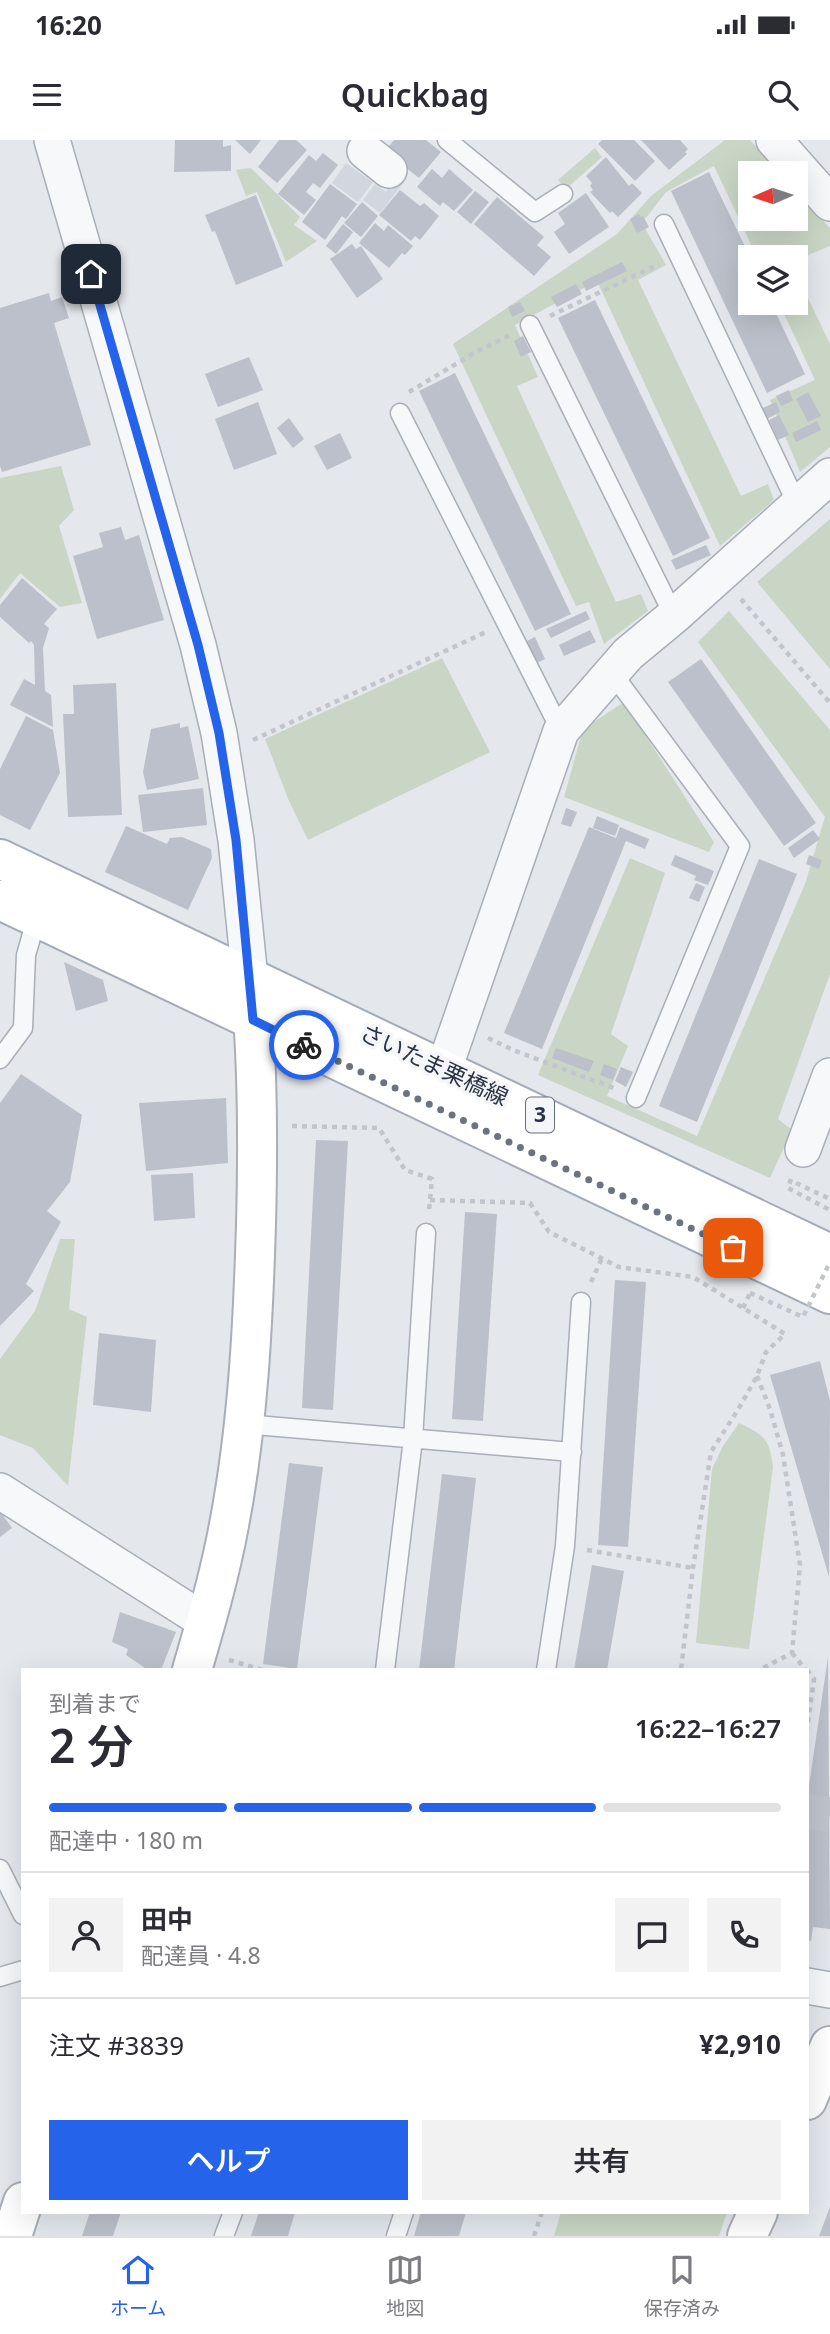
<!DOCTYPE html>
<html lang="ja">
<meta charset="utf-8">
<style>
:root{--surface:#fff;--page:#f2f2f3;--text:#2b2b33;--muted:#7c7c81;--line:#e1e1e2;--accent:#2563eb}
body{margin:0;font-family:"Noto Sans","Noto Sans JP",sans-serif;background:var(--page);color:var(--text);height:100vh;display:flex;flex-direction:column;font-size:26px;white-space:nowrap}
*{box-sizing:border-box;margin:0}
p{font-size:23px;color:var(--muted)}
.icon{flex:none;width:38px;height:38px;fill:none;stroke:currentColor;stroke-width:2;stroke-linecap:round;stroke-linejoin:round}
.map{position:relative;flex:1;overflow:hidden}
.sheet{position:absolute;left:21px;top:1528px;width:788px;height:546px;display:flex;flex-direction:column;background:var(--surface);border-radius:0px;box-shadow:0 7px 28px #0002}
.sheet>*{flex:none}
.needle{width:46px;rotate:267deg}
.controls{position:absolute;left:738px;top:21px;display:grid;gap:14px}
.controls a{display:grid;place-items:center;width:70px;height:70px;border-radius:0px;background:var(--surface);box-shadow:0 7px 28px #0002;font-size:35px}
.pin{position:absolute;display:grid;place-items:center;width:60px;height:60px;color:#fff;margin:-30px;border-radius:14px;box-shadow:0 4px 10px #0006}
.courier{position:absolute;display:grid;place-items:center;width:70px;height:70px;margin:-35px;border:5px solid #2563eb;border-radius:50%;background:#fff;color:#222;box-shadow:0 2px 9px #0007}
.headline em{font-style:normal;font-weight:600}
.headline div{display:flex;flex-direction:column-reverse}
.headline{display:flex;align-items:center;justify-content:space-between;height:119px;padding:0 28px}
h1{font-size:46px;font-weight:600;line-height:52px}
.bar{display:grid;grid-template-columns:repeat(4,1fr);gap:10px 7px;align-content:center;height:84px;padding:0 28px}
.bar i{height:9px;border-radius:5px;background:var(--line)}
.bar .current{background:var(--accent)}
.bar p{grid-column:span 4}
.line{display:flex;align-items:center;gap:18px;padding:0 28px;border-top:2px solid var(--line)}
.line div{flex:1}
.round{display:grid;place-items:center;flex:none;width:74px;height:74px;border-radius:0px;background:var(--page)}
.button{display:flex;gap:14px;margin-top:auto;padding:14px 28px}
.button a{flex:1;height:80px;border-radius:0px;background:var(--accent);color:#fff;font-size:28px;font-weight:600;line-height:80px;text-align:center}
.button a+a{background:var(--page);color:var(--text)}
.status{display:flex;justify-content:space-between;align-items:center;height:49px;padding:0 35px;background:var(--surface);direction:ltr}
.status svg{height:19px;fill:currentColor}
header{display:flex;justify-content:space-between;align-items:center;height:91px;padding:0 28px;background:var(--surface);font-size:32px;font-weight:600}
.tabs{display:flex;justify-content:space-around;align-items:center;height:98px;border-top:2px solid var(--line);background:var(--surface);font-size:19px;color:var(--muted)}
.tabs a{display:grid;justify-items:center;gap:4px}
.tabs .current{color:var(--accent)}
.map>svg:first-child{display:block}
.built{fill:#d2d6de}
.green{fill:#c9d6c5}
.building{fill:#bbc0ca}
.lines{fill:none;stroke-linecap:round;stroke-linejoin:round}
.street-tunnel{stroke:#bfc3cb;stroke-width:35;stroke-dasharray:35 18;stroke-linecap:butt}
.lane-casing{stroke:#a9aeb7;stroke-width:21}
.street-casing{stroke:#a9aeb7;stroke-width:38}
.secondary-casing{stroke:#a9aeb7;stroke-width:42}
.primary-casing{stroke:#a3abb8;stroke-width:42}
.path{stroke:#c2c5cb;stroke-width:4.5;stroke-dasharray:5 5;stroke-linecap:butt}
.lane{stroke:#f7f8fa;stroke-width:18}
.street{stroke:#f7f8fa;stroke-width:35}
.secondary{stroke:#fff;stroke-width:38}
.primary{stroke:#fff;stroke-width:38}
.path-bridge{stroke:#c2c5cb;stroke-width:4.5;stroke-dasharray:5 5;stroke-linecap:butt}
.done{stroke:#6c737f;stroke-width:7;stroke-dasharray:0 12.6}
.route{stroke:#2563eb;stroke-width:9}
.labels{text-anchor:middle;stroke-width:7;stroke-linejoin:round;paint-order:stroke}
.shield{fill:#f4f6f9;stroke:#676e7b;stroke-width:2}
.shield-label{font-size:21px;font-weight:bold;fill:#2b3445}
.street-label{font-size:23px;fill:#2b3445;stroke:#f4f6f9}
</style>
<div class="status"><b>16:20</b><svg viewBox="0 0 49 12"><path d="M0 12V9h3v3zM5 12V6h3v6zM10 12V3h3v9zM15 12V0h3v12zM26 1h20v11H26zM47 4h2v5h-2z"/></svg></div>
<header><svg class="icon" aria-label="menu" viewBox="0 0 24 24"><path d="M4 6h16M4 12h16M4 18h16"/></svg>Quickbag<svg class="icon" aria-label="search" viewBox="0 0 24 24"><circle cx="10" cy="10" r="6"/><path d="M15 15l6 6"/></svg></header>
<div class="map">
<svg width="830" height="2096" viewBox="0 0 830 2096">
<rect width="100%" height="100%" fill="#e4e7ec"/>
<path class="built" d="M346 23 373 42 358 62 332 43Z
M397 37 404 42 380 73 363 60 375 44 386 52Z"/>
<path class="green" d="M725 0H750L780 33H751V79H796V51L830 88V106L796 120V117H757L714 26 666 52 642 83 666 125 638 140 741 356 768 344 774 360 720 406 597 141 515 185 538 237 517 246 616 462 641 454 648 471 604 504 589 462 576 466 453 204 617 94 651 56Z
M595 8 602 17 566 49 558 40Z
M251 28 300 77 294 85 317 101 286 122 257 52 246 56 236 30Z
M796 133 830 204V307L800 332 770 260 815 240 779 163H796Z
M61 326 74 370 59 386 82 463 60 467 20 433 0 459V338Z
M830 379V529L757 442Z
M729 471 830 590V834L778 979 792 990 770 1038 538 935 630 718 665 733 611 894 628 906 607 956 697 996 805 744 825 677 698 502Z
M442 518 490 612 308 700 289 661 265 599Z
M624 562 714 702 709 712 564 657 583 589Z
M60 1099H75L69 1169 87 1177 68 1346 33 1308 0 1295V1219L35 1171Z
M739 1283C765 1296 769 1298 773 1327L749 1509 696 1503 712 1329 723 1306Z
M561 2072H727L719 2096H554Z"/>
<path class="building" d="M175 0H223V7L231 5V31L174 32Z
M235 0H261L250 14Z
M279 0H296L307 10 277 43 258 27Z
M394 0H426L441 12 419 38 385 11Z
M602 0H634L655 21 635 41 598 4Z
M641 0H680L688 9 685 12 687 14 669 30Z
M323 13 338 25 320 48 313 43 306 52 316 60 304 75 278 54 309 15 316 21Z
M606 17 629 46 632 43 642 53 618 77 612 71 610 73 590 52 593 50 590 46 592 43 586 36Z
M432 29 442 38 449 29 473 50 454 71 443 62 440 66 417 47Z
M709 32 751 119V163H771L805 234 767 253 671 51Z
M330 44 357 64 346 79 342 76 325 100 302 82Z
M400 50 420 66 424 63 439 76 420 100 415 96 411 101 379 75Z
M475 51 489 62 471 84 457 72Z
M586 53 609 87 569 114 554 92 565 84 558 73Z
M256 55 283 126 236 145 215 91 212 92 205 75Z
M497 57 544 97 537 105 551 117 534 136 474 84Z
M362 62 378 76 361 97 344 83Z
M639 74 640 77 643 76 649 87 637 93 630 79Z
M375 83 384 91 388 85 413 106 405 115 402 113 389 128 359 103Z
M343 84 353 92 336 114 326 106Z
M352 104 356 109 361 106 383 139 357 158 330 119Z
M622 122 627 131 586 151 582 142Z
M576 144 582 154 557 167 551 157Z
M49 153 51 161 62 157 69 178 54 183 91 305 2 332 0 326V168Z
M595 160 710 398 673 416 558 178Z
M520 162 525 171 512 177 508 167Z
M523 196 531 212 521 217 514 201Z
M249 217 263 250 218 267 205 234Z
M455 233 571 474 535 491 419 251Z
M789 250 793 261 781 266 776 256Z
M808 252 821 276 808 282 796 259Z
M258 262 277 314 234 330 215 279Z
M776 262 780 272 767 279 761 269Z
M779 275 789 295 778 300 769 280Z
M289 278 304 299 293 308 277 288Z
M817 281 821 290 796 302 792 293Z
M340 293 352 318 327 330 314 306Z
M121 387 125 400 139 395 164 480 97 499 73 416 103 407 99 393Z
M706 405 711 415 676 430 671 420Z
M22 438 57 469 44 484 49 488 43 508 45 551 51 555 53 587 10 565 24 539 35 545 34 505 31 501 29 503 0 477V465Z
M586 471 590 479 551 498 546 489Z
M590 490 596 502 564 516 559 505Z
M535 497 545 519 535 524 525 502Z
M701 519 816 683 784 706 668 542Z
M116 543 122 675 68 677 63 574H74L73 545Z
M26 576 53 590 60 633 30 690 0 675V629Z
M180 583V588L188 586 199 639 147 650 143 632 151 589Z
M203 648 207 685 143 692 138 655Z
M566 668 577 672 571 687 561 684Z
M597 676 619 685 615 696 593 688Z
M126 686 167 704 170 698 182 697 211 709 212 718 188 770 105 732Z
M589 687 616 698 620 687 649 699 645 709 626 701 542 909 504 893Z
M813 690 820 699 794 718 788 708Z
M675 715 714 731 708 745 694 740 696 736 671 725Z
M809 715 822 720 819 729 806 724Z
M759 719 797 734 697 982 659 966Z
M696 743 705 747 699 762 689 758Z
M64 822 103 840 108 861 76 871Z
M556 908 594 921 589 932 552 918Z
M604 924 617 929 613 940 600 935Z
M621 927 633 932 626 947 615 941Z
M21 934 82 975 70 1042 47 1071 61 1082 26 1144 34 1151 0 1186V963Z
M226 958 228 1023 146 1031 139 963Z
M316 1000 348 1001 333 1270 302 1268Z
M193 1033 195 1078 154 1081 151 1035Z
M465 1072 497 1074 483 1281 452 1279Z
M615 1140 646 1142 628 1407 598 1405Z
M99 1193 156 1200 151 1272 93 1265Z
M820 1221 830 1261 829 1437 770 1235Z
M289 1323 323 1327 297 1529 263 1524Z
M442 1334 476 1338 454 1530H419Z
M0 1371 12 1388 0 1397Z
M592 1425 624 1431 607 1530H574Z
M120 1472 176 1492 161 1530H148L126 1515 128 1509 112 1502Z
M828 1517 830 1789 813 1787 811 1801 807 1800V1659Z
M830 2067V2096H819Z
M90 2072H121L113 2096H82Z
M259 2072H295L288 2096H251Z
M421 2072H466L459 2096H414Z"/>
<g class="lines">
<path class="street-tunnel" d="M807 1671 830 1675"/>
<defs>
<path id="lane" d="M447 0 535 72 563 54
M664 84 797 364
M530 185 674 476
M400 273 561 591
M613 534 740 706 636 958
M0 919 23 888 26 815 37 777
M244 1284 572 1312
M385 1530 413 1299 426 1093
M546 1530 565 1406 581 1162
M0 1729 23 1775
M0 1837 23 1830
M224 2096 233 2072
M396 2096 404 2072"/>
<path id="street" d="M52 0 198 505 219 593 236 700 250 839
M774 0 830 63
M365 11 389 30
M444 929 561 591 628 514 674 476 830 336
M803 1009 830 936
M0 1351 206 1482
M807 1846 830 1850"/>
<path id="secondary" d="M192 1530C206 1482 220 1434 229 1385 248 1286 253 1185 256 1084 258 1007 258 928 251 851
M807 1960 830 1906
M12 2096 23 2062
M747 2096 758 2072"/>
<path id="primary" d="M0 719 830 1114
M0 760 830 1154"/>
</defs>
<use href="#lane" class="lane-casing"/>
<use href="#street" class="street-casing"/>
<use href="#secondary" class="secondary-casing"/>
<use href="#primary" class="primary-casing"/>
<path class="path" d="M550 176 659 124
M409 252 476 212 510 195
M741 459 830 563
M253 600 486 492
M488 898 513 910 616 949
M292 986 379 988 405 1030 432 1039 429 1071
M791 1039 788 1048 830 1070
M796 1043 830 1059
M430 1060 530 1063 549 1092 619 1127 693 1137 785 1194 766 1212 757 1236 739 1268 711 1312 693 1428 681 1530
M591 1142 602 1118
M743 1168 750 1153
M757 1236 770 1269 783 1315 800 1425 792 1513 759 1530
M587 1410 693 1428
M792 1513 806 1530
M229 1520 263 1530
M807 1530 814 1539 807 1589
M534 2096 542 2072"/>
<use href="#lane" class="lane"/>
<use href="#street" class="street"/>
<use href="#secondary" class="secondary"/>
<use href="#primary" class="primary"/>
<path class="path-bridge" d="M750 1153 803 1177 830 1122"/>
</g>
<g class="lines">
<path class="done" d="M304 905 733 1108"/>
<path class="route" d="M91 134 198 505 219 593 236 700 253 880 304 905"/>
</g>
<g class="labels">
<rect class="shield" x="526" y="957.5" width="28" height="35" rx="5"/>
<g class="shield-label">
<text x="540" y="982">3</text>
</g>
<g class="street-label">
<text transform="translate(434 925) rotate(25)" y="8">さいたま栗橋線</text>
</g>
</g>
</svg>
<div class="controls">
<a><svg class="needle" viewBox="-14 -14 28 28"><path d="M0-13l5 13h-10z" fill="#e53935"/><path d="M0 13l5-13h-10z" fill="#7c7c81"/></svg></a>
<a><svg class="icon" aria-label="layers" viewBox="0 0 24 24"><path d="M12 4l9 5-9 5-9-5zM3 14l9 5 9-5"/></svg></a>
</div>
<div class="pin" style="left:733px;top:1108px;background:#ea580c"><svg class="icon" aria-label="bag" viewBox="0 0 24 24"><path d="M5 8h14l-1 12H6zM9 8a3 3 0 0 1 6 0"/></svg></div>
<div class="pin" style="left:91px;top:134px;background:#1f2937"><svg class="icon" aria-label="home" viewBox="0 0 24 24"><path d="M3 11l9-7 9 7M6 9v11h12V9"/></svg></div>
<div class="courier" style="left:304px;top:905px"><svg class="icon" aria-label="bike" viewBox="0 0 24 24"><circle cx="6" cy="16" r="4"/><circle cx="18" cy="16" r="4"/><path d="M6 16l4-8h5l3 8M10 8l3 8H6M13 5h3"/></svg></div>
<section class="sheet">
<div class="headline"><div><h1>2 分</h1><p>到着まで</p></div><em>16:22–16:27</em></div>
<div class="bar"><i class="current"></i><i class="current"></i><i class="current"></i><i></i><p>配達中 · 180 m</p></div>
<div class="line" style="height:126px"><a class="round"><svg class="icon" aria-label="person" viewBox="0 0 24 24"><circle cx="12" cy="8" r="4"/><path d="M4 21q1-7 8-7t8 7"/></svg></a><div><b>田中</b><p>配達員 · 4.8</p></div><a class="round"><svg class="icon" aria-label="chat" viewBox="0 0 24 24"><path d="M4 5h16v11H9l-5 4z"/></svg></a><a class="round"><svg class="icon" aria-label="phone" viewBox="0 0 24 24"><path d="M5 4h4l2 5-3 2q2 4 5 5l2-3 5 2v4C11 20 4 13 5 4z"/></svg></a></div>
<div class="line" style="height:91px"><div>注文 #3839</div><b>¥2,910</b></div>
<div class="button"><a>ヘルプ</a><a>共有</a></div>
</section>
</div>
<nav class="tabs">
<a class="current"><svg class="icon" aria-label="home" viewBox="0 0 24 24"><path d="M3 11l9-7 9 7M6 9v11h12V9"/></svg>ホーム</a>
<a><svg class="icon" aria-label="map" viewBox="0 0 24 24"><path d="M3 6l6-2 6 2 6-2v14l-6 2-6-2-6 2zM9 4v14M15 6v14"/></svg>地図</a>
<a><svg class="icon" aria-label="saved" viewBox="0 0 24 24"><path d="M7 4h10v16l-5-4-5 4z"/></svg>保存済み</a>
</nav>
